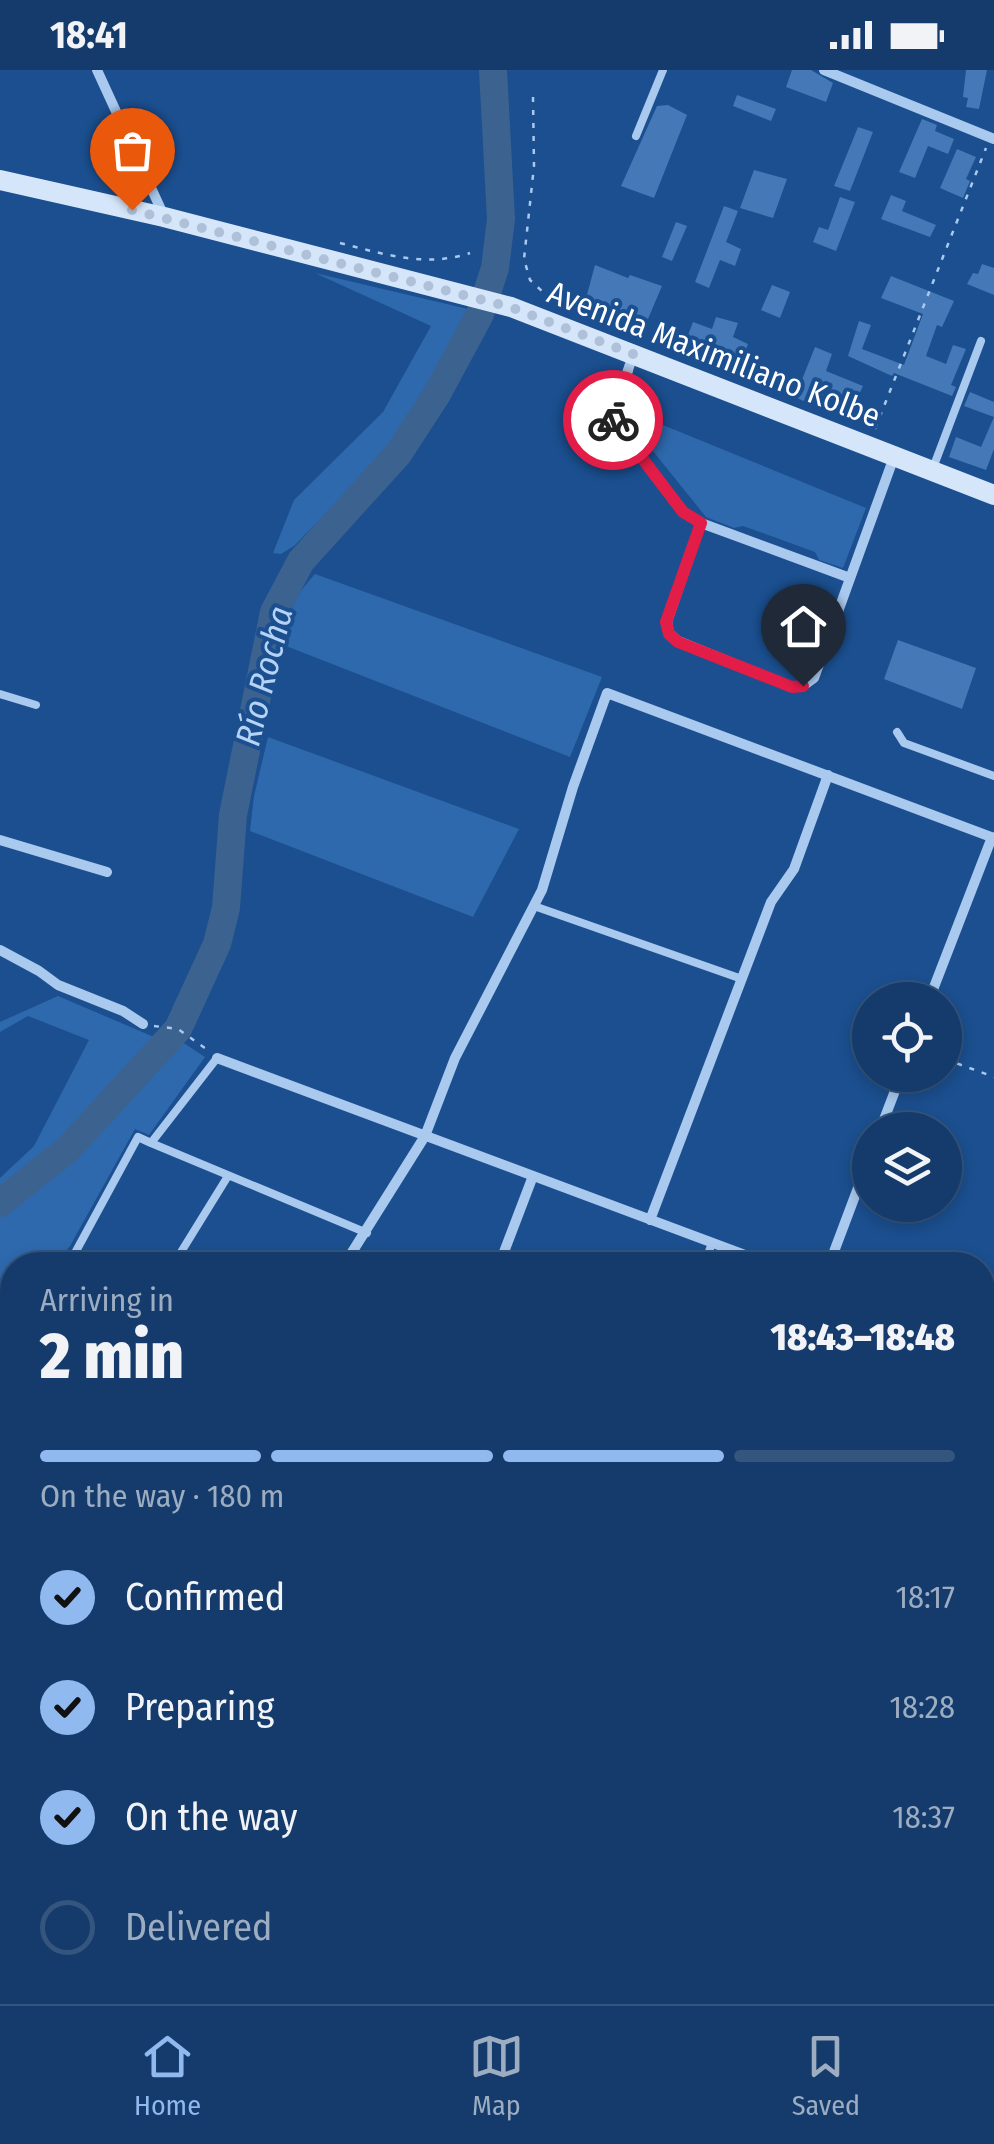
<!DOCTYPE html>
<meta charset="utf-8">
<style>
:root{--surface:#143b6b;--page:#214673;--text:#f1f3f6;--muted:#9dadc1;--line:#33557e;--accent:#90b9f0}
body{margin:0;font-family:"Fira Sans Condensed",sans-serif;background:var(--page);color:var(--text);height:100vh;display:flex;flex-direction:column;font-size:38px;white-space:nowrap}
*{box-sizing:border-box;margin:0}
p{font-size:32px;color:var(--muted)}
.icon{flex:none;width:55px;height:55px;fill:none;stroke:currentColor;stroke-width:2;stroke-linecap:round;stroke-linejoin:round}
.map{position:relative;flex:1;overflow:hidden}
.details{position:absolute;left:0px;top:1182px;width:995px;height:752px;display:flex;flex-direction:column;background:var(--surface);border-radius:40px 40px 0 0;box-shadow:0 5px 15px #0003,0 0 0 2px var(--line)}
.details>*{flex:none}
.tools{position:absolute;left:852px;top:912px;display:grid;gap:20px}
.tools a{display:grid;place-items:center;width:110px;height:110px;border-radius:50%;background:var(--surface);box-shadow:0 5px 15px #0003,0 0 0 2px var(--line);font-size:50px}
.pin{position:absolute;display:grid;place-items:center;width:85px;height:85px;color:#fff;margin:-102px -42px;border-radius:50% 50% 50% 0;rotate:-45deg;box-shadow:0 0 10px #0007}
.pin .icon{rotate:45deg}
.courier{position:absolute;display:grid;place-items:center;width:100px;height:100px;margin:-50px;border:8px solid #e11d48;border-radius:50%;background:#fff;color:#222;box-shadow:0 2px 12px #0007}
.head em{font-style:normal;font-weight:800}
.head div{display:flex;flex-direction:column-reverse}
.head{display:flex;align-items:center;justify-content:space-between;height:170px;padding:0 40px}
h1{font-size:65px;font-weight:800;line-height:75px}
.bar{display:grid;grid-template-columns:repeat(4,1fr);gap:15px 10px;align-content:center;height:120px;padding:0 40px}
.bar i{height:12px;border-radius:8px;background:var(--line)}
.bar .selected{background:var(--accent)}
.bar p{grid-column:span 4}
ol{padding:0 40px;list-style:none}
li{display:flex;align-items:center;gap:30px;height:110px}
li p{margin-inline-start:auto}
li .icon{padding:10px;border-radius:50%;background:var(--accent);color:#111;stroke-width:4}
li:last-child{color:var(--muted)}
li i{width:55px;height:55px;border:5px solid var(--line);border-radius:50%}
.status{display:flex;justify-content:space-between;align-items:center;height:70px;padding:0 50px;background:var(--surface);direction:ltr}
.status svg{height:28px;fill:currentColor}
.tab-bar{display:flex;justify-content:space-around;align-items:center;height:140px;border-top:2px solid var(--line);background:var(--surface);font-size:28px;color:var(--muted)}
.tab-bar a{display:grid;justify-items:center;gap:5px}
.tab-bar .selected{color:var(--accent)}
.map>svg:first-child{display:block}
.green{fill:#2e69ad}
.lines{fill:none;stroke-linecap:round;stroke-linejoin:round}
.stream{stroke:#9cc4f0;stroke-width:5}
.river{stroke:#3c6290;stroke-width:28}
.building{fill:#4478b7}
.path{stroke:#a9c9ee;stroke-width:2.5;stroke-dasharray:5 8;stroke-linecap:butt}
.lane{stroke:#a9c9ee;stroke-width:8}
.street{stroke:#a9c9ee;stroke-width:10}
.secondary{stroke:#d6e6fa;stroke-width:20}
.done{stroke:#afc1d8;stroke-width:10;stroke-dasharray:0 18}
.route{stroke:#e11d48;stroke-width:12}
.labels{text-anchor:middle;stroke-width:8;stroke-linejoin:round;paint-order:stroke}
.street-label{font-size:32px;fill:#fff;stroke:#1b4f8f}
.water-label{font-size:35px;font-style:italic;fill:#b5d3f5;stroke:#1b4f8f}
</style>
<div class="status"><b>18:41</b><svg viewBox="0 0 49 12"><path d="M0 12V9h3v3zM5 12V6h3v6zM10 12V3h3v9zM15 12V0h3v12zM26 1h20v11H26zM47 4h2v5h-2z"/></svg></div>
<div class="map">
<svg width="994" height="1934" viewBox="0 0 994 1934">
<rect width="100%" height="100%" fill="#1b4f8f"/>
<path class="green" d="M315 203 468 239 457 268 391 378 294 476 281 484 273 483 294 430 383 342 431 256Z
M636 344 866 438 843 498 819 490 815 482 743 456 734 458 706 447 632 355Z
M315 504 602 607 570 687 286 576C288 542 292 529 315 504Z
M268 667 519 759 473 847 250 761 254 726Z
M58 926 154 967 45 1085 0 1119V1108L34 1076 89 970 28 946 0 962V952Z
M179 970 205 987 149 1065 135 1059 70 1176 54 1195H12V1245L0 1265V1142L8 1133 67 1091Z"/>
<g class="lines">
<path class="stream" d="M0 1887 12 1894
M45 1922 54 1934"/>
<path class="river" d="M0 1133 68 1079 178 959 217 874 226 838 233 745 274 542 301 491 398 384 437 324 480 244 495 198 501 149 493 0"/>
</g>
<path class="building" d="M792 0H811L833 13 826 32 786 17Z
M966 0H987L979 39 966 37 968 28 963 27Z
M737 25 776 39 771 51 733 36Z
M668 35 687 45 654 128 621 116 657 36Z
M922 49 937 55 935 61 954 69 948 84 928 76 915 108 899 102Z
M858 57 873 62 850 121 834 116Z
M957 79 976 87 966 109 970 111 963 128 940 118Z
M754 100 787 109 773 148 740 138Z
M891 125 906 131 902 141 936 155 930 167 881 149Z
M840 127 855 132 836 181 813 172 819 157 828 160Z
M724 136 738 141 726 172 741 179 735 196 720 190 709 218 695 212Z
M676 152 687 156 672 191 662 187Z
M982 194 994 198V225L967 214 973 203 978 204Z
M595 195 628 208 630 205 662 216 648 249 642 252 624 245 617 235 604 239 585 232Z
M891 206 954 231 942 257 937 255 926 286 946 294 953 275 966 279 951 315 956 317 952 326 894 303 892 306 848 286 859 251 871 255 862 279 904 295 923 244 881 228Z
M772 215 790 222 780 248 761 240Z
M716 247 738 253 733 267 748 274 736 304 681 283 693 252 712 259Z
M815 277 832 284 826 301 863 316 858 327 848 323 839 345 813 332 812 335 795 327Z
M970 322 994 332V379L986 400 949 387 956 367 981 377 994 347 964 336Z
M898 570 976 598 962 639 884 609Z
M982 1377 994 1382V1563L982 1559Z"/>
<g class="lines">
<path class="path" d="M533 27 534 96 524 189 530 210 557 235
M340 173C384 184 425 198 470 183
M875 359 986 78
M154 956 178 959 209 981
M945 989 994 1007"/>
<path class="lane" d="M636 66 663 0
M933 398 981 271
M0 624 36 635
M897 662 904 673 994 706
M534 836 742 909
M151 1073 367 1163
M65 1195 75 1183 138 1067 151 1073 217 988
M173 1195 228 1106
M704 1195 712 1173
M0 1289 12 1264
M0 1490 12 1468
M121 1922 142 1934"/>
<path class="street" d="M97 0 164 146
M824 0 994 69
M633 285 612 348 683 442 701 453 850 508
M701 453 667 552 669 563 678 571 791 617 803 616 814 608 894 387
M0 770 107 802
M0 880 39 901 58 915 123 941 143 954
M929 930 992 767
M217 988 772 1195
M880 1060 901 1005
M650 1150 771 832 794 799 828 705
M344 1195 425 1066 455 988 542 820 573 717 607 623 994 768
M499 1195 533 1106
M829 1195 870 1086
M982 1276 994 1280
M982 1658 994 1662
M0 1714 12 1689
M0 1741 12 1747
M982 1781 994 1785
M0 1860 12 1865
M64 1922 74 1934
M939 1922 968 1934
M219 1934 223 1922"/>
<path class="secondary" d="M0 110 164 147 511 237 994 425"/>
</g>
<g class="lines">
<path class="done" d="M132 140 510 237 633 284 613 350"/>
<path class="route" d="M613 350 683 442 701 453 666 552 669 564 678 572 792 617 803 616"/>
</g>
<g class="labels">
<g class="street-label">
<text transform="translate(714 284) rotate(21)" y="11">Avenida Maximiliano Kolbe</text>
</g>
<g class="water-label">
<text transform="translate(264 606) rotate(-76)" y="12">Río Rocha</text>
</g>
</g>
</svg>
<div class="tools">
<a><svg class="icon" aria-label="locate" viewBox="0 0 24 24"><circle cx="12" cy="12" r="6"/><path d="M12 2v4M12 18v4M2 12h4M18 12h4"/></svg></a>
<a><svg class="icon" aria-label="layers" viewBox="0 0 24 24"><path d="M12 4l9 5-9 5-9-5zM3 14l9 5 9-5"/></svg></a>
</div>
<div class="pin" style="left:132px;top:140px;background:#ea580c"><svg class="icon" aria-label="bag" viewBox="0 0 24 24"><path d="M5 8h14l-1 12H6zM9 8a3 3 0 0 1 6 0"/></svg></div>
<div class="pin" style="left:803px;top:616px;background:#1f2937"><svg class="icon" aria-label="home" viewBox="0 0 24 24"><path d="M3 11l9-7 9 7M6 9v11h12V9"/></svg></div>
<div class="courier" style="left:613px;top:350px"><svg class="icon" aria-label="bike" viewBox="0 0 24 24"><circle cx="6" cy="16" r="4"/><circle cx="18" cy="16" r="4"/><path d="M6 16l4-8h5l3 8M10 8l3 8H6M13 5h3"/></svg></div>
<section class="details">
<div class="head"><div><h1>2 min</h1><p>Arriving in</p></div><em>18:43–18:48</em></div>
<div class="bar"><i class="selected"></i><i class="selected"></i><i class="selected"></i><i></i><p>On the way · 180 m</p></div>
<ol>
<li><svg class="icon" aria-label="check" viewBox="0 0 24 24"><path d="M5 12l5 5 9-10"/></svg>Confirmed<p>18:17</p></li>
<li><svg class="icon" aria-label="check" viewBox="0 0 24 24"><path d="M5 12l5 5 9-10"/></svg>Preparing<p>18:28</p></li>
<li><svg class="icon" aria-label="check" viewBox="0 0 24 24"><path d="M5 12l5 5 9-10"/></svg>On the way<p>18:37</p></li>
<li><i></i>Delivered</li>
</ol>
</section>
</div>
<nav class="tab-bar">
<a class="selected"><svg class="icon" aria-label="home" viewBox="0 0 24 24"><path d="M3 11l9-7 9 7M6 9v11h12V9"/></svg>Home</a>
<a><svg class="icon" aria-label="map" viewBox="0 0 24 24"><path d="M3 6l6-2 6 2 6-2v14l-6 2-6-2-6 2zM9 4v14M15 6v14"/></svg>Map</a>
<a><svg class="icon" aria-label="saved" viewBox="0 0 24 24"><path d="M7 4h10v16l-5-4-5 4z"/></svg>Saved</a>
</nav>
